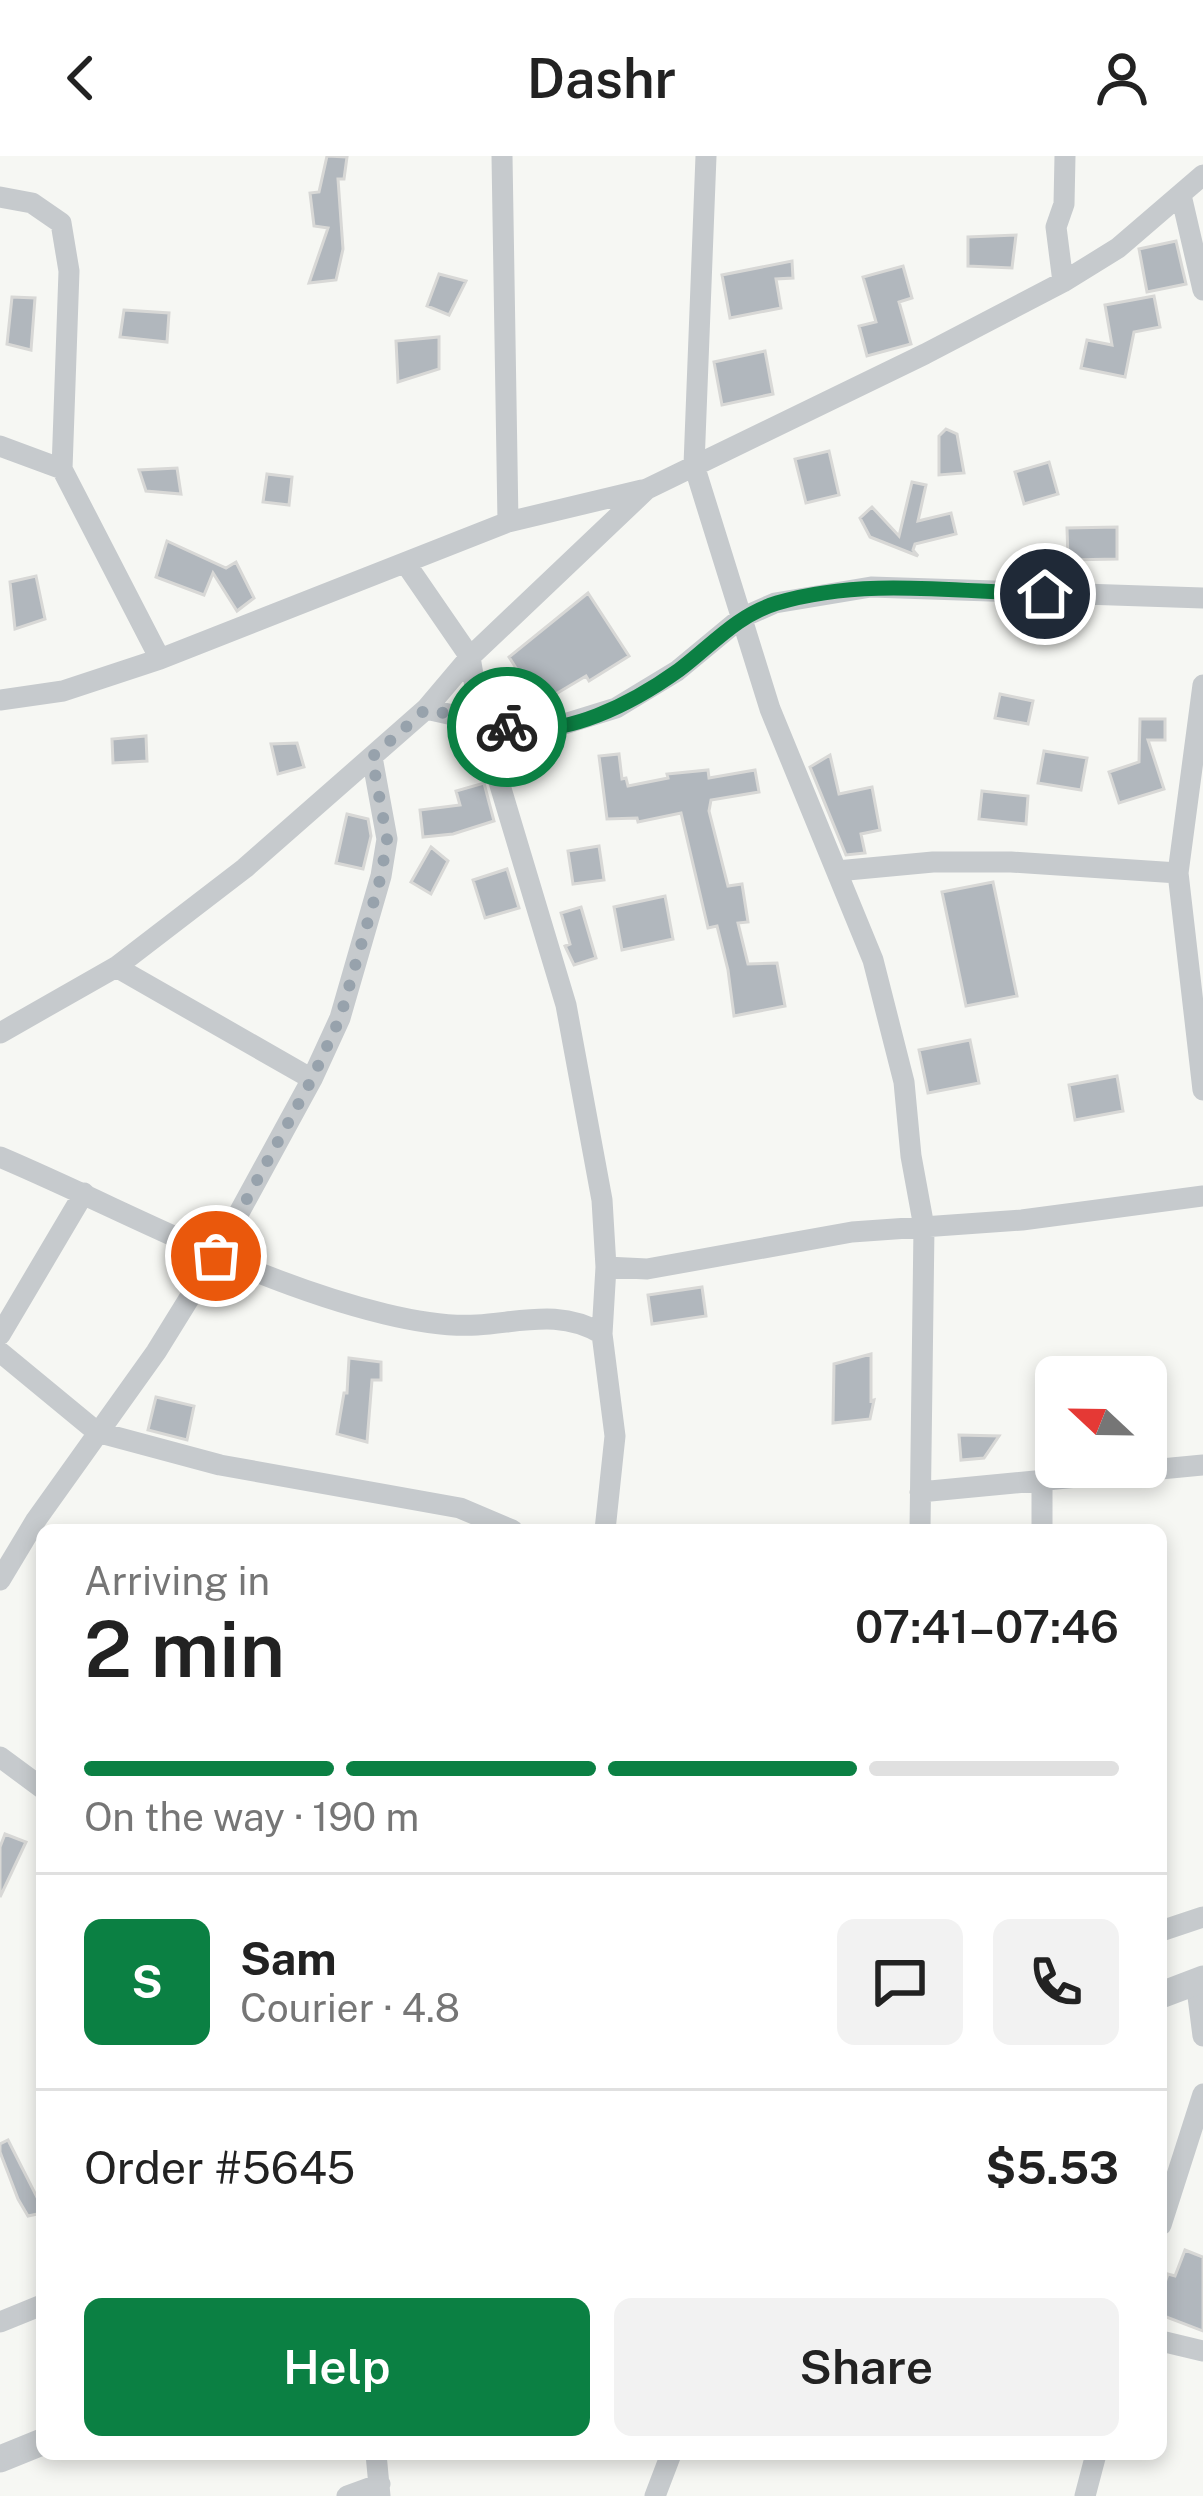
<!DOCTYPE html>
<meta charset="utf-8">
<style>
:root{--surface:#fff;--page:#f2f2f2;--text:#222;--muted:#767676;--line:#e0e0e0;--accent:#0b8043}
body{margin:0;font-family:"Public Sans",sans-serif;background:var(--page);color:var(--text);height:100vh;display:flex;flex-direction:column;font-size:45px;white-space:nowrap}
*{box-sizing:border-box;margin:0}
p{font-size:39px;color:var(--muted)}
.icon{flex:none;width:66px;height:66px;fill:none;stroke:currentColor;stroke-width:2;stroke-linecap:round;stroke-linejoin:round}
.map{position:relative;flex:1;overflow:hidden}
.panel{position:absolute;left:36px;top:1368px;width:1131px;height:936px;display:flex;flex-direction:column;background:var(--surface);border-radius:18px;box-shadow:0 6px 18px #0003}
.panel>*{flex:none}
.needle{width:78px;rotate:292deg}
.tools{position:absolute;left:1035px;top:1200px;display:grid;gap:24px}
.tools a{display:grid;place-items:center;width:132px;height:132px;border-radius:18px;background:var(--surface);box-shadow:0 6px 18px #0003;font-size:60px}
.pin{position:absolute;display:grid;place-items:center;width:102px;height:102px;color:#fff;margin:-51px;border:6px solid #fff;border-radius:50%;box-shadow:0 3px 12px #0007}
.courier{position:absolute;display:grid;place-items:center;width:120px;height:120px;margin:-60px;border:9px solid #0b8043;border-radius:50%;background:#fff;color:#222;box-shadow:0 3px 15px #0007}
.head em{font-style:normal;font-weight:600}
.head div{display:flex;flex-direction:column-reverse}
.head{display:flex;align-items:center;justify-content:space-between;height:204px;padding:0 48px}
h1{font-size:78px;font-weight:600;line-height:90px}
.bar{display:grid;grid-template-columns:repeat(4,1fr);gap:18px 12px;align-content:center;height:144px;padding:0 48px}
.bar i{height:15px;border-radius:9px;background:var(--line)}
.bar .on{background:var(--accent)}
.bar p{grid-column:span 4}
.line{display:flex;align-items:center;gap:30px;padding:0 48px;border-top:3px solid var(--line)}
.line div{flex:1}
.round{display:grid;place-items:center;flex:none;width:126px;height:126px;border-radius:18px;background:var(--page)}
.cta{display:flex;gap:24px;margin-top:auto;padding:24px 48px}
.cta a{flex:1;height:138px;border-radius:18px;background:var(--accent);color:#fff;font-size:48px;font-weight:600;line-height:138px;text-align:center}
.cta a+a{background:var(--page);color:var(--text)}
header{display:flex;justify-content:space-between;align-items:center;height:156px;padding:0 48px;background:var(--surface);font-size:54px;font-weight:600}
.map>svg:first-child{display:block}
.building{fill:#b1b7bd;stroke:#d8d8d6;stroke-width:3}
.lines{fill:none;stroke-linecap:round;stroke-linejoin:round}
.minor{stroke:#c6cacd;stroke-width:21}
.tertiary{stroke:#c6cacd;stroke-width:27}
.done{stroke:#97a2ac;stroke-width:12;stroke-dasharray:0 21.6}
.route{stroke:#0b8043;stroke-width:15}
</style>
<header><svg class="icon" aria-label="back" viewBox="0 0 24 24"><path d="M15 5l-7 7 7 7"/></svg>Dashr<svg class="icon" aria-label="person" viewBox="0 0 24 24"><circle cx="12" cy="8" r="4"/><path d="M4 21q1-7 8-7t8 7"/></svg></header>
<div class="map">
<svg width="1203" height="2340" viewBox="0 0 1203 2340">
<rect width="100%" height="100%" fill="#f6f7f3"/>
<path class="building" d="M327 0 347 1 344 23H338L343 93 336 124 309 127 328 72 314 70 310 37 319 36Z
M1016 79 1012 112 968 110V81Z
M1176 85 1186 128 1147 136 1139 93Z
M792 105 793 122 776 123 781 152 730 162 722 119Z
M903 110 912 142 899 146 911 188 867 200 859 170 876 166 863 121Z
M439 118 466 125 449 159 427 150Z
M1154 140 1160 171 1134 176 1125 221 1081 212 1087 184 1112 189 1105 149Z
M12 141 35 142 31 194 7 188Z
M124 154 169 157 167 186 120 181Z
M439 181V213L398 226 396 185Z
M765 195 773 238 722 249 714 206Z
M946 273 957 278 964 317 939 319V280Z
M829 295 839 339 806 347 795 303Z
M1049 306 1058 338 1024 348 1015 316Z
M177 312 181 338 146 335 139 314Z
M267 318 292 321 289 349 263 346Z
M912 326 926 329 918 365 951 357 956 378 915 388 913 394 918 400 870 381 860 362 872 351 899 380Z
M1117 371V403L1068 404 1067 372Z
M167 385 226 412 236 406 254 442 237 455 213 417 204 439 156 421Z
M36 420 45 463 15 473 10 426Z
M588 437 629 500 589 525 586 520 539 548 509 501Z
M1000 538 1033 545 1028 568 995 562Z
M1140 563H1165V584H1148L1164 633 1119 647 1109 616 1139 606Z
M146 580 147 605 113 607 112 583Z
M297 587 304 611 278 618 271 588Z
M1044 595 1087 602 1081 634 1038 627Z
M619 598 622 623 626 622 628 630 668 622 667 618 708 614 709 622 755 614 759 636 711 644 709 655 728 730 742 728 748 766 738 767 748 808 777 807 785 850 734 860 728 814 717 770 708 772 681 657 638 666 637 662 607 663 599 600Z
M830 599 839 638 872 631 880 674 861 678 865 697 846 699 810 611Z
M484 627 494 665 453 678 423 681 420 654 460 649 456 635Z
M982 635 1028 640 1026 668 979 663Z
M347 658 368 663 371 680 363 713 336 707Z
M599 690 604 724 573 728 568 695Z
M431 691 448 705 431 738 411 726Z
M507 713 519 752 485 762 473 724Z
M993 726 1017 840 966 850 942 736Z
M665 740 673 783 622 794 614 751Z
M581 751 596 802 574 809 565 790 570 788 561 757Z
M970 884 979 927 928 937 919 894Z
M1117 920 1123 955 1075 964 1069 929Z
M702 1131 706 1160 652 1168 648 1139Z
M871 1198V1245L874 1244 870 1263 833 1267 834 1208Z
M349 1202 381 1206V1224H372L367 1286 337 1278 344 1237H347Z
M156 1241 194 1250 187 1284 148 1274Z
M959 1279 999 1280 984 1302 961 1304Z
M5 1678 26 1686 0 1741V1691Z
M8 1984 42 2051V2057L28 2060 18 2043 0 1996V1988Z
M1185 2094 1203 2101V2175L1161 2159V2138L1168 2118 1175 2120Z"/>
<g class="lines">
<path class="minor" d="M502 0 508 366
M706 0 694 309 770 553 873 804 904 926 911 1000 924 1071 920 1374
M1181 39 1203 134
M0 41 32 47 61 67 69 115 62 313 160 503
M1063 126 1056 71 1064 48 1065 0
M0 290 62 313
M406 408 470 501 481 566 566 849 602 1044 606 1111 602 1178 615 1280 605 1374
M1203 529 1178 717 1203 934
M0 544 63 535 160 503 508 366 642 334
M426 553 525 575 561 569 616 552 677 515 741 462 775 447 871 431 1203 442
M837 715 933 706H1011L1178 717
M116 811 312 923
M0 877 116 811 245 712 426 553 470 501 647 333 925 198 1063 126 1118 92 1203 19
M0 1001C127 1055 250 1125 385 1158 414 1165 447 1171 477 1169 522 1166 561 1153 602 1178
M606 1111 647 1113 852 1076 1022 1064 1203 1040
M0 1179 84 1037
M0 1196 97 1276 220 1309 460 1352 512 1374
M1042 1326V1374
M920 1336 1203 1309
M0 1424 36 1364 156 1196 216 1099 312 923 340 862 381 720 387 683 372 601
M0 1601 42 1632
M1161 1775 1203 1761
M1196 1825 1203 1880
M1161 2069 1203 1938
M0 2166 42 2149
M1161 2185 1203 2195
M376 2298 380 2340
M347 2340 380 2328
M655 2340 671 2298
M1085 2340 1096 2298"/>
<path class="tertiary" d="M1161 1839 1203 1823
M0 2303 42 2286"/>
</g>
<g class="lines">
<path class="done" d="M216 1100 312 923 340 862 381 720 387 683 372 601 426 553 507 571"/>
<path class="route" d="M507 571C565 583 633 547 679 514 711 490 737 459 777 447 864 421 956 436 1045 438"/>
</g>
</svg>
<div class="tools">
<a><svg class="needle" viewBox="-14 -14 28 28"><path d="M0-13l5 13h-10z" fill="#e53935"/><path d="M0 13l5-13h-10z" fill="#767676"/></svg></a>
</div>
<div class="pin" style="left:216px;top:1100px;background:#ea580c"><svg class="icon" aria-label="bag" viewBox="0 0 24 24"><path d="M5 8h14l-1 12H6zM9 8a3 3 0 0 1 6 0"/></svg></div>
<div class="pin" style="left:1045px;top:438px;background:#1f2937"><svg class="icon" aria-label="home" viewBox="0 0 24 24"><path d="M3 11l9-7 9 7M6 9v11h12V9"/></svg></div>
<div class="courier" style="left:507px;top:571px"><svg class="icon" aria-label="bike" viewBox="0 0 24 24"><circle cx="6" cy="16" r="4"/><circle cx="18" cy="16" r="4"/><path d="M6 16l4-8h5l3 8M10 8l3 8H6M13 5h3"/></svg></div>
<section class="panel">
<div class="head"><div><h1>2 min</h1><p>Arriving in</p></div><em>07:41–07:46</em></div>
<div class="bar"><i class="on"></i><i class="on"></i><i class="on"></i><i></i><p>On the way · 190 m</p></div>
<div class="line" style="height:216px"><b class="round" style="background:var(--accent);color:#fff">S</b><div><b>Sam</b><p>Courier · 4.8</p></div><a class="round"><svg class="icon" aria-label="chat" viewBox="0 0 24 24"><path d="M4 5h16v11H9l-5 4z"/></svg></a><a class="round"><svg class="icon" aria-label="phone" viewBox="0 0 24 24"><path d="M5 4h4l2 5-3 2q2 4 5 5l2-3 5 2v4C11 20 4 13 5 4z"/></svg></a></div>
<div class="line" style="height:156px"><div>Order #5645</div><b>$5.53</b></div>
<div class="cta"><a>Help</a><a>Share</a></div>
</section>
</div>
